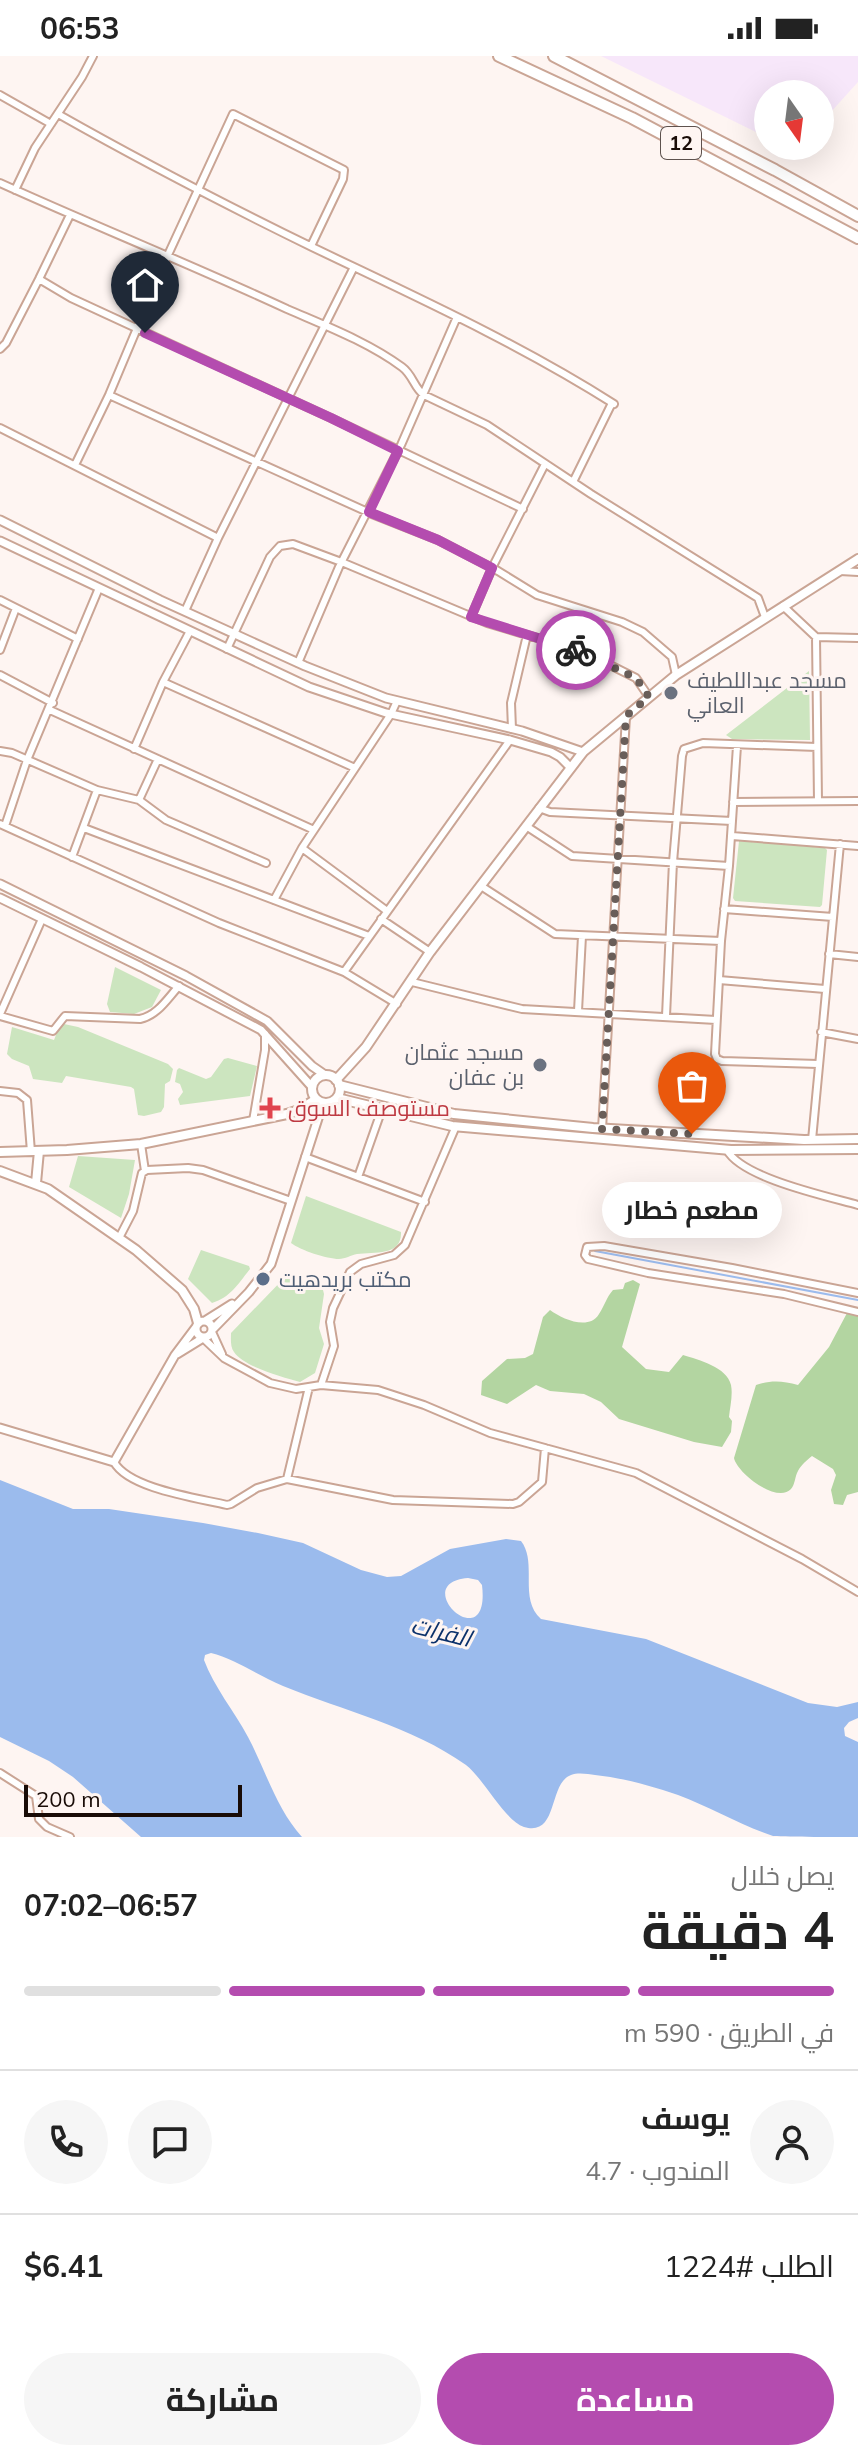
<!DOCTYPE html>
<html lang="ar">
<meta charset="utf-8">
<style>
:root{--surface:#fff;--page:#f6f6f6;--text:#222;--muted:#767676;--line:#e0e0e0;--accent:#b44caf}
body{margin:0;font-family:Mulish,Cairo,sans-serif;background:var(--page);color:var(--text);direction:rtl;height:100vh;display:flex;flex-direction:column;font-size:30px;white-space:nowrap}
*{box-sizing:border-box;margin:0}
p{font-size:26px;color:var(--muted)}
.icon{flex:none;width:44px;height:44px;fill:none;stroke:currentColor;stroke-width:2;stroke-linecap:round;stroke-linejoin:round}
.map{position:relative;height:1781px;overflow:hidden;direction:ltr}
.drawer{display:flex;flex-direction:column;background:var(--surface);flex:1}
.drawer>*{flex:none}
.needle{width:52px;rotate:166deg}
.tools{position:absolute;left:754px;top:24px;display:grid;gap:16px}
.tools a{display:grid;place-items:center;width:80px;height:80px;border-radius:50%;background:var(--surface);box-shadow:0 8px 32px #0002;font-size:40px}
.scale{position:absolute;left:24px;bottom:20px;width:218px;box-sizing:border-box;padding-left:8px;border:4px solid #190c07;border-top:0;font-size:22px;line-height:28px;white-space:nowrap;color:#190c07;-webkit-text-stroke:6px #fef5f2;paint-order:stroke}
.pin{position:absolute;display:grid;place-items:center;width:68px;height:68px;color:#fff;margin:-82px -34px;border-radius:50% 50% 50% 0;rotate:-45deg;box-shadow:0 0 8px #0007}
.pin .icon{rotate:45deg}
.courier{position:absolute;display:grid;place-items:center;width:80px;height:80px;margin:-40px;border:6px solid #b44caf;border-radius:50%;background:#fff;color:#222;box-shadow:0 2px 10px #0007}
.bubble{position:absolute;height:56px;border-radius:28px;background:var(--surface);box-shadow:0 8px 32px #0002;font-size:26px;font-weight:700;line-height:56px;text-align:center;direction:rtl}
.summary em{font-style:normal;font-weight:700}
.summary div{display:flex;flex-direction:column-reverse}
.summary{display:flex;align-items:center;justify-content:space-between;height:136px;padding:0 24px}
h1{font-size:52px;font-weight:700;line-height:60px}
.bar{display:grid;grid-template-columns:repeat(4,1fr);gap:12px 8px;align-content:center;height:96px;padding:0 24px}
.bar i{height:10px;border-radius:6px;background:var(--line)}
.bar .active{background:var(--accent)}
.bar p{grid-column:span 4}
.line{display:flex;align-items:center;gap:20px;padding:0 24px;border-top:2px solid var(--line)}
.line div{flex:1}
.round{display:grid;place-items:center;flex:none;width:84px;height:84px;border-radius:42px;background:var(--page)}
.primary-button{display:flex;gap:16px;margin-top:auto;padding:16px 24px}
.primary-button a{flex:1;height:92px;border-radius:48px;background:var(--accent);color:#fff;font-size:32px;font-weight:700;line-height:92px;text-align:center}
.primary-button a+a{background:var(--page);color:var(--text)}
.status{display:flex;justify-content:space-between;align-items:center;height:56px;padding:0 40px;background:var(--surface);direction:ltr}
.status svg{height:22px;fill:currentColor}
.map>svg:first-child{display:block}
.commercial{fill:#f7e7fa}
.green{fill:#cce5bf}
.forest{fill:#b3d5a1}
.water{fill:#9bbbed;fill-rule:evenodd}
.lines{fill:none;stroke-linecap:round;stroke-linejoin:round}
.stream{stroke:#9bbbed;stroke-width:2}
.minor-casing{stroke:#caa595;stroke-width:10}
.tertiary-casing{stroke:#caa595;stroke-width:11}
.secondary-casing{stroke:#caa595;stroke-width:12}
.trunk-casing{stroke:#caa595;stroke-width:14}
.minor{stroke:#fff;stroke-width:6}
.tertiary{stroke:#fff;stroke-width:7}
.secondary{stroke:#fff;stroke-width:8}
.trunk{stroke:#fff;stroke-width:10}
.done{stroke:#695e59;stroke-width:8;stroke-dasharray:0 14.4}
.route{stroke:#b44caf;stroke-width:10}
.worship-dot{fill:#6b7280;stroke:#fef5f2;stroke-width:3}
.health-dot{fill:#e0444e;stroke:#fef5f2;stroke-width:3}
.service-dot{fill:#5c6f8a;stroke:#fef5f2;stroke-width:3}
.labels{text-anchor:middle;stroke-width:6;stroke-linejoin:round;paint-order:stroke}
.shield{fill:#fef5f2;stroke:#5e524e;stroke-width:2}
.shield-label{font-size:20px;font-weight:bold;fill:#190c07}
.worship-label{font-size:22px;fill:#5b616d;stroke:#fef5f2;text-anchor:start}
.health-label{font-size:22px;fill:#be3a42;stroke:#fef5f2;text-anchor:start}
.service-label{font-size:22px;fill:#4e5e75;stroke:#fef5f2;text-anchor:start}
.water-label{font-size:24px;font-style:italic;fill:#0b316b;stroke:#fef5f2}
</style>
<div class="status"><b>06:53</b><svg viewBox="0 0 49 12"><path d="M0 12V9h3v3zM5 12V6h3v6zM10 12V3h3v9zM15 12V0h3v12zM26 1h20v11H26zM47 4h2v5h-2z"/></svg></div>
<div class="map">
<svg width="858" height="1781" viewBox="0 0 858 1781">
<rect width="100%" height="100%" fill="#fef5f2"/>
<path class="commercial" d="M601 0H858V26L820 68V38H768V82Z"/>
<path class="green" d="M809 615 810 684 732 683 726 679Z
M739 785 825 792 827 794 822 849 820 851 735 845 733 842Z
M115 911 161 934 152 951 134 958 110 956 107 948Z
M64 968 78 971 168 1008 173 1013 170 1025 165 1028 164 1051 161 1056 144 1060 138 1059 134 1033 131 1031 66 1020 62 1027 33 1023 29 1010 12 1003 7 998 12 971 54 984 58 974Z
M228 1002 257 1010 250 1040 180 1049 178 1043 183 1036 180 1028 175 1026 177 1014 179 1012 206 1023 211 1021 224 1003Z
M78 1100 135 1104 129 1138 121 1162 69 1131Z
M306 1140 401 1176C402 1200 375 1196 357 1198 351 1199 345 1203 339 1203 327 1203 300 1194 291 1187Z
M201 1194 249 1210 250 1213C238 1228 231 1241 212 1247L188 1223Z
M288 1218 323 1234 324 1238 319 1272 324 1288 315 1317 300 1326C283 1321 244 1311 234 1296 230 1291 231 1282 231 1277Z"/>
<path class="forest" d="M633 1224 640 1228 622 1291 646 1313 669 1316 683 1299C699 1304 727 1311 731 1329 733 1339 730 1351 729 1361L732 1365 731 1376 722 1391 694 1386 619 1363 601 1346 584 1338 550 1335 536 1329 507 1348 481 1339 482 1325 507 1303 525 1302 533 1298 543 1261 550 1254C562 1263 589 1275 599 1258 605 1249 606 1242 613 1234L623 1233 625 1227Z
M847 1257 858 1258V1436L847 1439 843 1449 834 1448 831 1434 836 1419 833 1413 812 1400C807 1404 801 1409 798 1415 795 1420 795 1429 791 1433 777 1448 737 1417 734 1402L756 1329C771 1324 783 1325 798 1329L829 1291Z"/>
<path class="water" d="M0 1424 73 1453H109L203 1467 258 1477 303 1487 361 1514 387 1521 401 1520 450 1493 506 1483 521 1485C538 1507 518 1542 541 1563L646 1583 808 1647 837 1651 858 1646V1662L849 1666 844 1672 845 1680 858 1686V1781C838 1781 789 1781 773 1780 740 1769 710 1751 678 1739 652 1730 623 1722 595 1719 588 1718 578 1716 571 1719 548 1727 559 1781 524 1771 504 1764 485 1724 466 1709 411 1670 344 1655 283 1630 259 1620 235 1603 211 1597L205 1599 204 1604C214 1631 234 1655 248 1681 266 1715 276 1752 302 1781H141L73 1721 49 1705 0 1681ZM468 1522 478 1524 482 1529C491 1605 406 1527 468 1522Z"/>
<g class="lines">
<path class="stream" d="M595 1195 858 1244"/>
<defs>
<path id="minor" d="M0 39 51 68
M58 58C141 105 226 149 312 191 414 240 518 287 614 348
M0 127C95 170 192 209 287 253 326 270 368 286 402 311 413 319 414 332 424 339L487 369 591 438 758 542 765 561
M15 134 35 92 82 21 93 0
M39 223 71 242 331 362 523 453
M0 293 6 287 39 223 70 159
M109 339 372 458 438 484 498 515 537 539 622 566 643 576 672 601 676 619
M0 372 218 482
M75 409 109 339 167 201 233 58 344 114 343 123 311 190
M573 426 612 347
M840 515 858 516
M0 544 78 583
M783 550 816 581 858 582
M185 555 218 482 354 211
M471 561 492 512 545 408
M816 581 818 745
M227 593 270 501 280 490 293 488 344 507 487 567 584 596 636 622 649 641
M0 594 16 552
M298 607 339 511 401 389 457 261
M0 619 53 647
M163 626 355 712
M50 654 314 774
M512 673 511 647 527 579
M737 690 729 810 721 885 715 998 717 1003 722 1005 818 1008
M134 693 163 626 190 575
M0 695 12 697 97 734 139 744 166 764 266 807
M139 744 158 703
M733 746 858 745
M539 752 550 756 732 765
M0 768 219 867 344 916 397 948
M5 770 27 704 99 532
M526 770 572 800 729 810
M84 772 369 880
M732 780 858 790
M302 792 387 855
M72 801 97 734
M481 830 555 878 721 885
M274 844 302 792 391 658 397 645
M724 853 833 861
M381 863 430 896
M829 898 858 901
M344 916 510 684
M719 924 825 933
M412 926 522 953 716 964
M578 955 582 880
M0 958 42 863
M0 960 53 975 65 960 140 963C158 959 167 943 179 930
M666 960 673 806 682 700 684 693 703 687 817 691
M821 976 858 983
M0 1035 18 1037 27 1044 31 1096
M253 1065 265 994V978
M602 1073 626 661
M812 1084 840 788
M141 1088 145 1115
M727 1094C742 1122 826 1140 858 1149
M305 1101 425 1146
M358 1121 382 1053
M119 1182 133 1155 142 1117 147 1114 188 1112 203 1114 291 1145
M858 1237 732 1212 604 1190 587 1191 585 1199 588 1203 648 1217 784 1238 858 1256
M212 1276 222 1298
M203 1282 224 1302 270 1327 296 1333 321 1329 378 1334 424 1349 490 1377 636 1417 802 1503 858 1536
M321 1329 334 1290 330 1266 333 1252 350 1216 361 1208 394 1199 405 1189 456 1070
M114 1406C129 1433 198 1442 227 1449L231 1448 257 1432 287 1423 309 1331
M287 1423 393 1444 513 1448 519 1446 542 1426 545 1392
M0 1717 36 1740 39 1763 47 1771 70 1781"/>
<path id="tertiary" d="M0 464 160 544 305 610 386 642 522 675 583 696
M0 485 309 631 386 657 510 684 551 696 560 701 570 711
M0 828 186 920 267 965 312 1010 325 1019
M0 842 141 911 261 974 312 1031
M196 1273a8 8 0 1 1 16 0a8 8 0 1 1-16 0Z
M205 1265 232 1248
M213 1273 249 1236 271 1208 323 1047
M177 1298 203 1282
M0 1372 114 1406 175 1299 196 1271"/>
<path id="secondary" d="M312 1033a14 14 0 1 1 28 0a14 14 0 1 1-28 0Z
M336 1024 366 991 430 896 583 696 676 619 858 503
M339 1029 454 1058 593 1072 804 1084 858 1083
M337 1042 452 1070 731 1094 858 1093
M0 1096 67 1094 141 1088 287 1058 299 1054 316 1043
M0 1115 48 1133 136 1194 182 1234 194 1253 198 1267
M36 1127 39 1095"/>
<path id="trunk" d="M499 0 632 62 858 182
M554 0 775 114 858 160"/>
</defs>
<use href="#minor" class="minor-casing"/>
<use href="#tertiary" class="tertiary-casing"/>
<use href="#secondary" class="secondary-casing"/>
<use href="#trunk" class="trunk-casing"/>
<use href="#minor" class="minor"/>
<use href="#tertiary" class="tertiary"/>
<use href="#secondary" class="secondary"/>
<use href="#trunk" class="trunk"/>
</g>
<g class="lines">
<path class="done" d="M576 594 636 622 649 641 626 660 602 1073 692 1078"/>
<path class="route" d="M145 277 331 362 398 395 369 456 438 484 492 512 471 561 576 594"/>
</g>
<g class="worship-dot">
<circle cx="671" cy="637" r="8"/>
<circle cx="540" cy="1009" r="8"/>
</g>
<path class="health-dot" d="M266 1040h8v8h8v8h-8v8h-8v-8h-8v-8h8z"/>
<circle class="service-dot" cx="263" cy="1223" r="8"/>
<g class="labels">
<rect class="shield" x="661" y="71" width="40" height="32" rx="6"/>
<g class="shield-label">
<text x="681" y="94">12</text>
</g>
<g class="worship-label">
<text x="687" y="632">مسجد عبداللطيف<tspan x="687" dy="25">العاني</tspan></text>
<text x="524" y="1004" text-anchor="end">مسجد عثمان<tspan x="524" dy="25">بن عفان</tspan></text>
</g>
<g class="health-label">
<text x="288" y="1060">مستوصف السوق</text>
</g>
<g class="service-label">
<text x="279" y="1231">مكتب بريدهيت</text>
</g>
<g class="water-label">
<text transform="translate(441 1576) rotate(14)" y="8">الفرات</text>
</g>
</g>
</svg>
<div class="tools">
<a><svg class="needle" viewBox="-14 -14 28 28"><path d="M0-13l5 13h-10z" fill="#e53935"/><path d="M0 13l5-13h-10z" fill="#767676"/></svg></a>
</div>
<div class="scale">200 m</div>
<div class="pin" style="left:692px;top:1078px;background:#ea580c"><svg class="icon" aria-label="bag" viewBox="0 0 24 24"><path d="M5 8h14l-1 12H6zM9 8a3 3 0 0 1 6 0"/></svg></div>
<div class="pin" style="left:145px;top:277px;background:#1f2937"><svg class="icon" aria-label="home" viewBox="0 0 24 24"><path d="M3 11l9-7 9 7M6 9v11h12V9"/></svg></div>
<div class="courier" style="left:576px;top:594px"><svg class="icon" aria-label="bike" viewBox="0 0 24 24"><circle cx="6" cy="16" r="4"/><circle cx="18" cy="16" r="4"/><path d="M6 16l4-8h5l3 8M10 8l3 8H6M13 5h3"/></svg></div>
<div class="bubble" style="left:602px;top:1126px;width:180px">مطعم خطار</div>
</div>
<section class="drawer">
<div class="summary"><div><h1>4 دقيقة</h1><p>يصل خلال</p></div><em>06:57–07:02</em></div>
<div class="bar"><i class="active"></i><i class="active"></i><i class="active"></i><i></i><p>في الطريق · 590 m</p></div>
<div class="line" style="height:144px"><a class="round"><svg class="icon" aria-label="person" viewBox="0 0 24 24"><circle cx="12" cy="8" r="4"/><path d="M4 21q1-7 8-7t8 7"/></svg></a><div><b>يوسف</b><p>المندوب · 4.7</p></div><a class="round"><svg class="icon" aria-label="chat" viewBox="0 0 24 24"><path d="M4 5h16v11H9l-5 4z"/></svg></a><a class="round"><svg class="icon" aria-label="phone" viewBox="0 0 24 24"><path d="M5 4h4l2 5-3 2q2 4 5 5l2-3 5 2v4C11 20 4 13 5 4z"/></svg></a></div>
<div class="line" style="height:104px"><div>الطلب #1224</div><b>$6.41</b></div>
<div class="primary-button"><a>مساعدة</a><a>مشاركة</a></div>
</section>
